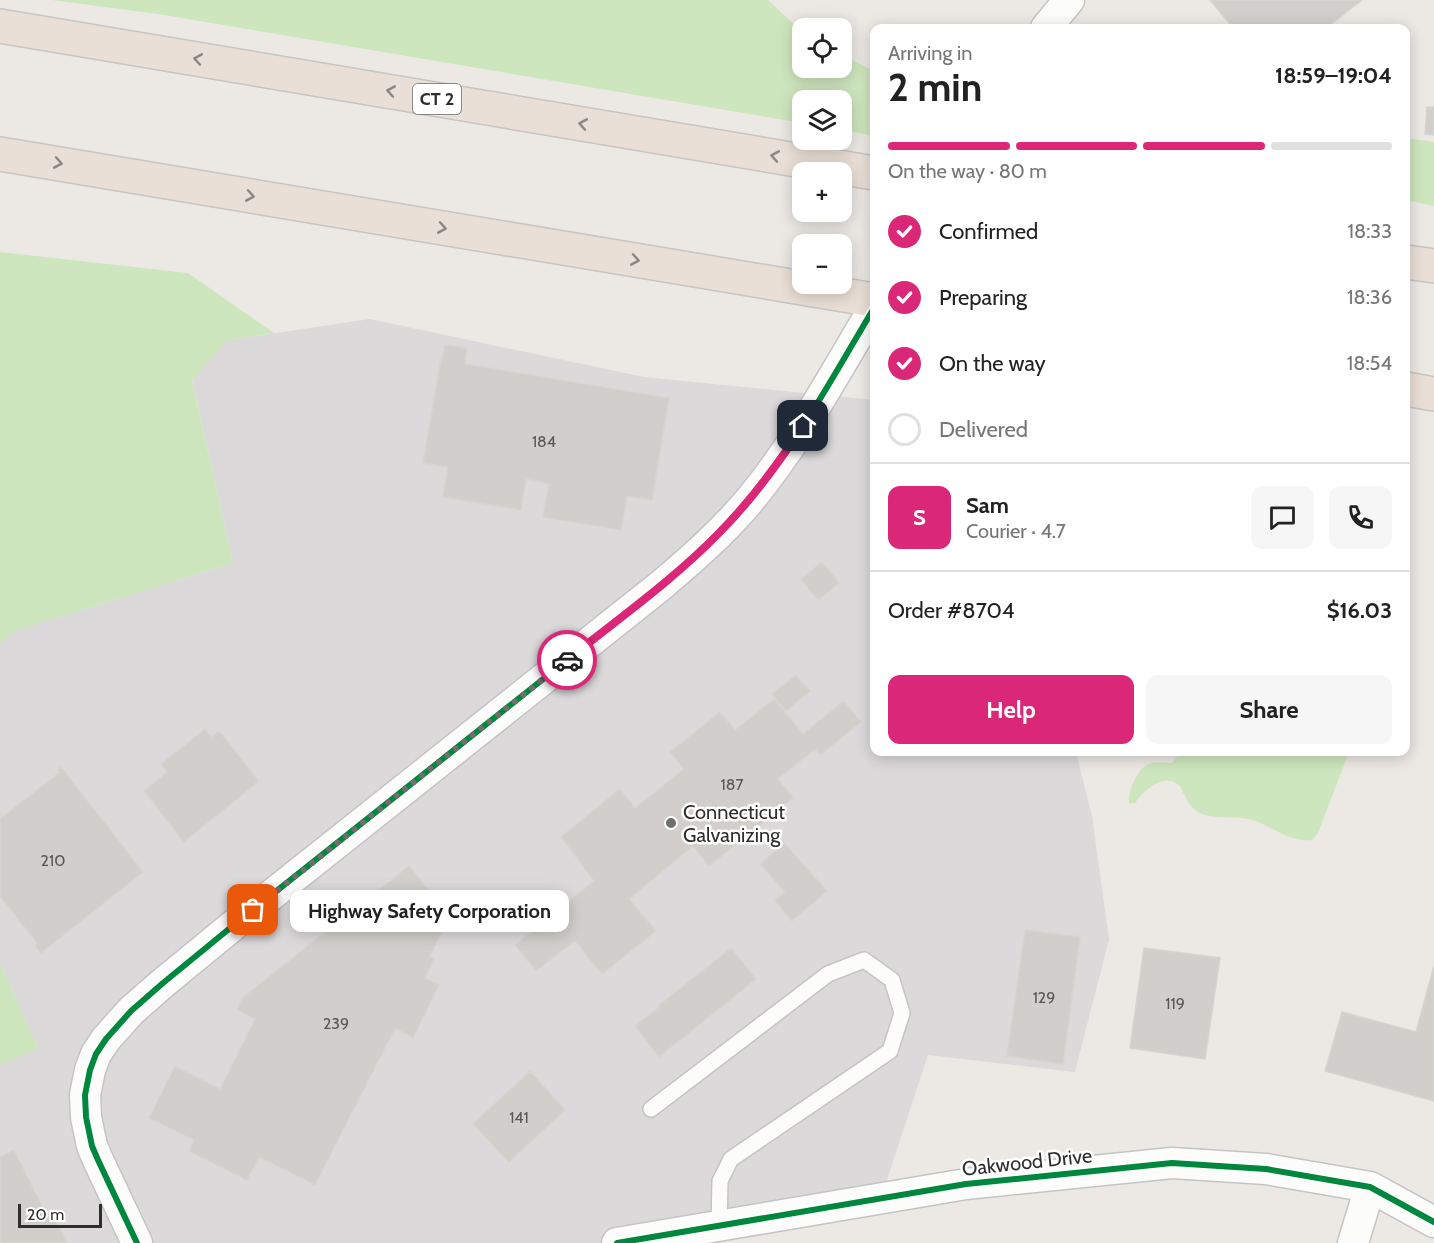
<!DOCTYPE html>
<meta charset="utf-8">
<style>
:root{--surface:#fff;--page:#f6f6f6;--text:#222;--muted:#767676;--line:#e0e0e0;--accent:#db2777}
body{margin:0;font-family:Cabin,sans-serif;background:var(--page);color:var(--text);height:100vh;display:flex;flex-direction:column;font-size:22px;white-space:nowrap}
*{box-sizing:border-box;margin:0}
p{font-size:20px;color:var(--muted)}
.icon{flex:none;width:33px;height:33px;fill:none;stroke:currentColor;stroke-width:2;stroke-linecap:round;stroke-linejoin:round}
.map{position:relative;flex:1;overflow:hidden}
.panel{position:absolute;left:870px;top:24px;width:540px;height:732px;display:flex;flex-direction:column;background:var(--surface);border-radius:12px;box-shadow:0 3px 15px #0003}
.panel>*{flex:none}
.tools{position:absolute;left:792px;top:18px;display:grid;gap:12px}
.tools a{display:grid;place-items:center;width:60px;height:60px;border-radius:12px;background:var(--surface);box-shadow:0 3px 15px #0003;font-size:30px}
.scale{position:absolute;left:18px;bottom:15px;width:84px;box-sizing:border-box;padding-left:6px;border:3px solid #2e2e2e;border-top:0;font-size:16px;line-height:21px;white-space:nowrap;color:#2e2e2e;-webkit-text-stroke:4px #fff;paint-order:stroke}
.pin{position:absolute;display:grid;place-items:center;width:51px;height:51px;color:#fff;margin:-26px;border-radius:12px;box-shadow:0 3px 9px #0006}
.courier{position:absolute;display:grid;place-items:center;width:60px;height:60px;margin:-30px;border:4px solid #db2777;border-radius:50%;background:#fff;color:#222;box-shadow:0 2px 8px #0007}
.bubble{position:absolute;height:42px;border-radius:12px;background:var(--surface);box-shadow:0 3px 15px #0003;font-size:20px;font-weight:800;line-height:42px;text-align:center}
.headline em{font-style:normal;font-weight:800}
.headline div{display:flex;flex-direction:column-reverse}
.headline{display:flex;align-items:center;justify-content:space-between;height:102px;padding:0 18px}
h1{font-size:39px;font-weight:800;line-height:45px}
.bar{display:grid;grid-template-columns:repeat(4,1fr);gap:9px 6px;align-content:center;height:72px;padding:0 18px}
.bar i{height:8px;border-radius:4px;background:var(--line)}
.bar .current{background:var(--accent)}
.bar p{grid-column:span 4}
.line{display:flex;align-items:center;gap:15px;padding:0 18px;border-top:2px solid var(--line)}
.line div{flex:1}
.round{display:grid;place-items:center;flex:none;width:63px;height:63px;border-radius:12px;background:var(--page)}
ol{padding:0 18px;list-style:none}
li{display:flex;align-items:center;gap:18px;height:66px}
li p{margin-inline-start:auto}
li .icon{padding:6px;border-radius:50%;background:var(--accent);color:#fff;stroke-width:4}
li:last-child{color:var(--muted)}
li i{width:33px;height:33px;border:3px solid var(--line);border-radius:50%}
.action{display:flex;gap:12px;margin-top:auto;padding:12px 18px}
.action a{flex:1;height:69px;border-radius:12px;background:var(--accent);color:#fff;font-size:24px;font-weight:800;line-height:69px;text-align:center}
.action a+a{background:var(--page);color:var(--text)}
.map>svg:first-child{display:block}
.industrial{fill:#dcd9db}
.green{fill:#cee6be}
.building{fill:#d1cecb;stroke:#d7d4d0;stroke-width:1.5}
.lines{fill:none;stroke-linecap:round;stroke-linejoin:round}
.lane-casing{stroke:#c5c4c5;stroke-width:18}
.street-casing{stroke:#c5c4c5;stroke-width:33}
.highway-casing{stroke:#c6c5c4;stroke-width:36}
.lane{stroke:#fcfcfb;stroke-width:15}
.street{stroke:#fcfcfb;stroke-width:30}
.highway{stroke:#eadfd6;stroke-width:33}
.cycleway-casing{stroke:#fff;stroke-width:10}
.cycleway{stroke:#00873e;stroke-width:6}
.oneway{stroke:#8c8682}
.done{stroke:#706f6e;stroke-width:6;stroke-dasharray:0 10.8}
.route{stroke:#db2777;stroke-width:8}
.poi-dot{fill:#706f6e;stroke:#fff;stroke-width:2}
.labels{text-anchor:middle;stroke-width:5;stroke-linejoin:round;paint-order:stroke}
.number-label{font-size:16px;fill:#585857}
.shield{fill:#fff;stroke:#6d6d6d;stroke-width:1.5}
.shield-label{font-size:18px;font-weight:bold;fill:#2e2e2e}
.poi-label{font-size:20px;fill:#2e2e2e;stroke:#fff;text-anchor:start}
.street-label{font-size:20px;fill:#2e2e2e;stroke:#fff}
</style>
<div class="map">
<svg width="1434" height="1243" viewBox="0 0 1434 1243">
<rect width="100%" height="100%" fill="#ece8e4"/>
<path class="industrial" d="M370 319 644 377 874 400V752H1076L1092 816 1109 939 1075 1072 928 1055 881 1198 617 1243H0V1065L38 1048 0 963V644L14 631 233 563 192 379 228 340Z"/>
<path class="green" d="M52 0H768L802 32V68H842V55L874 71V136L842 130V100H802V123L158 14Z
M1406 138 1434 142V206L1406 200Z
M0 252 188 273 274 333 228 340 192 380 233 563 14 631 0 644Z
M1182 752H1349L1318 833 1312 840C1291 843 1272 826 1252 820 1236 815 1217 820 1202 814 1193 810 1188 803 1184 794 1182 792 1182 788 1180 786 1164 771 1143 791 1135 803H1129C1127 793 1137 770 1147 765 1154 761 1164 763 1171 763Z
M0 963 38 1048 0 1065Z"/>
<path class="building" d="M1210 0H1362L1326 28H1233Z
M1427 107H1434V135L1425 134Z
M445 345 467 348 465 364 669 398 652 500 627 496 621 530 543 517 549 484 526 479 521 510 443 497 448 467 423 463 441 359 442 360Z
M822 562 839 583 818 600 801 579Z
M796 675 810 691 786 711 772 694Z
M774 699 803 734 844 701 861 722 820 755 815 749 778 779 793 798 709 866 693 846 629 899 656 931 602 974 575 941 536 971 515 945 594 881 561 837 620 789 635 808 684 769 670 752 720 712 735 730Z
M205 729 211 737 219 731 259 781 184 842 144 791 167 772 161 764Z
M61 767 143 872 41 953 35 946 37 943 0 896V819L60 772 58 770Z
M784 843 827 891 792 921 775 901 785 892 760 864Z
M409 866 450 917 429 957 434 959 425 978 439 985 413 1038 395 1028 315 1185 259 1157 247 1180 189 1151 194 1140 149 1118 175 1066 220 1089 255 1019 237 1010 242 998Z
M1025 930 1080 937 1063 1064 1007 1056Z
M731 948 756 979 659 1057 635 1026 659 1007 658 1006Z
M1144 948 1220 958 1205 1059 1130 1048Z
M1434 966V1101L1325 1071 1342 1012 1416 1032Z
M530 1071 565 1110 509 1162 473 1124Z
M14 1150 48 1218 53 1216 67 1243H0V1157Z"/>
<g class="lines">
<defs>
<path id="lane" d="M651 1109 828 974 864 960 892 980 902 1013 890 1051 731 1159 720 1181 719 1225"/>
<path id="street" d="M1046 28 1069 0
M137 1243 98 1160 92 1146 86 1117 85 1095 90 1070 96 1054 106 1039 131 1011 163 983 235 924 659 587C691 560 722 533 749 501 798 442 835 373 874 308
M617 1243 966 1184 1172 1163 1266 1169 1370 1187 1434 1222
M1353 1243 1370 1187"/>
<path id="highway" d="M0 26 874 173
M0 154 874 300
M1406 262 1434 266
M1406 389 1434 394"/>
</defs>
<use href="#lane" class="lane-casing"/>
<use href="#street" class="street-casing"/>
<use href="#highway" class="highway-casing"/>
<use href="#lane" class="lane"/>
<use href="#street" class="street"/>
<use href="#highway" class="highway"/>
<defs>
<path id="cycleway" d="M137 1243 98 1160 92 1146 86 1117 85 1095 90 1070 96 1054 106 1039 131 1011 163 983 235 924 659 587C691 560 722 533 749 501 798 442 835 373 874 308
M617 1243 966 1184 1172 1163 1266 1169 1370 1187 1434 1222"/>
</defs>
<use href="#cycleway" class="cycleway-casing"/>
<use href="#cycleway" class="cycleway"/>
</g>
<defs><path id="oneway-chevron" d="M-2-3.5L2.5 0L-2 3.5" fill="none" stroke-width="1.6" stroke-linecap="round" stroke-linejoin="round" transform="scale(1.5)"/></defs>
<g class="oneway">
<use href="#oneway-chevron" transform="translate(198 59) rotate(-170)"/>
<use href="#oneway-chevron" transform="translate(391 91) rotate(-170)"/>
<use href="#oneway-chevron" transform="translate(583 124) rotate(-170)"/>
<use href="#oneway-chevron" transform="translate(775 156) rotate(-170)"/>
<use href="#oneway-chevron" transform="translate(58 163) rotate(10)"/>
<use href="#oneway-chevron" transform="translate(250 196) rotate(10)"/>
<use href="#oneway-chevron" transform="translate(442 228) rotate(10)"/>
<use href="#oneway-chevron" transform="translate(635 260) rotate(10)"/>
</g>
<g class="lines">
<path class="done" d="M253 910 567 660"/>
<path class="route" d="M567 660C618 619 672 581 718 534 751 501 778 464 803 426"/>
</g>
<circle class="poi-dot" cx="671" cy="823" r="6"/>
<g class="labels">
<g class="number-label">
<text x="544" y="447">184</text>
<text x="732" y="790">187</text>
<text x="53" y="866">210</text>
<text x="1044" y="1003">129</text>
<text x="1175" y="1009">119</text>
<text x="336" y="1029">239</text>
<text x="519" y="1123">141</text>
</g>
<rect class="shield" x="413" y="84" width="48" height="30" rx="4.5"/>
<g class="shield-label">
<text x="437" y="105">CT 2</text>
</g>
<g class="poi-label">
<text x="683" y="819">Connecticut<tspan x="683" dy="23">Galvanizing</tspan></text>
</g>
<g class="street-label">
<text transform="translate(1027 1162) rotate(-6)" y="7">Oakwood Drive</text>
</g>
</g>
</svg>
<div class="tools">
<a><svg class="icon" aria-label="locate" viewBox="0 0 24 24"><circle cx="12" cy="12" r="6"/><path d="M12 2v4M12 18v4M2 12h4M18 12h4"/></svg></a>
<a><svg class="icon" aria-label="layers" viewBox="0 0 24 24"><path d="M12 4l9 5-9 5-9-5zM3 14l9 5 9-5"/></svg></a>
<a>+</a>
<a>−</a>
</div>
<div class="scale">20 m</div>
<div class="pin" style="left:253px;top:910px;background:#ea580c"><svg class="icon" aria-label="bag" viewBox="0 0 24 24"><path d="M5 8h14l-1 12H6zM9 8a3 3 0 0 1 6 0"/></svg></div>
<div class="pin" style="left:803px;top:426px;background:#1f2937"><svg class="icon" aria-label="home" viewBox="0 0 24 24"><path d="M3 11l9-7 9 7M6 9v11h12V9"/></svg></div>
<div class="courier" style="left:567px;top:660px"><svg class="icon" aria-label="car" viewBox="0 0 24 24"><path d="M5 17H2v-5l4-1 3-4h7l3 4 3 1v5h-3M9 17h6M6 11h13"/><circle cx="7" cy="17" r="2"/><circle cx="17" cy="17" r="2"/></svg></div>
<div class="bubble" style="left:290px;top:890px;width:279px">Highway Safety Corporation</div>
<section class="panel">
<div class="headline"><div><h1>2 min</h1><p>Arriving in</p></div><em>18:59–19:04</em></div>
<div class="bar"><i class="current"></i><i class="current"></i><i class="current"></i><i></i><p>On the way · 80 m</p></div>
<ol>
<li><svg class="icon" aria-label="check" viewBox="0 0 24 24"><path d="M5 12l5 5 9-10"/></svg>Confirmed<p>18:33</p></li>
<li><svg class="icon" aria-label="check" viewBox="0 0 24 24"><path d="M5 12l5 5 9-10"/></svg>Preparing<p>18:36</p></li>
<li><svg class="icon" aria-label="check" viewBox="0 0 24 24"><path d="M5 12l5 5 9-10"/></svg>On the way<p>18:54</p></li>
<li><i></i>Delivered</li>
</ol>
<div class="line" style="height:108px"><b class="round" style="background:var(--accent);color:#fff">S</b><div><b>Sam</b><p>Courier · 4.7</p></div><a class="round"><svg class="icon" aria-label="chat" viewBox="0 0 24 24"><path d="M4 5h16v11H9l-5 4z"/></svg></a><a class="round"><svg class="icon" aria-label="phone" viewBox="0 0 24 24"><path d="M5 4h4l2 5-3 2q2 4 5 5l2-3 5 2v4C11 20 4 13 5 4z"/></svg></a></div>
<div class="line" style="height:78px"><div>Order #8704</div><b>$16.03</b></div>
<div class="action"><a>Help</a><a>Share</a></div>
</section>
</div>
